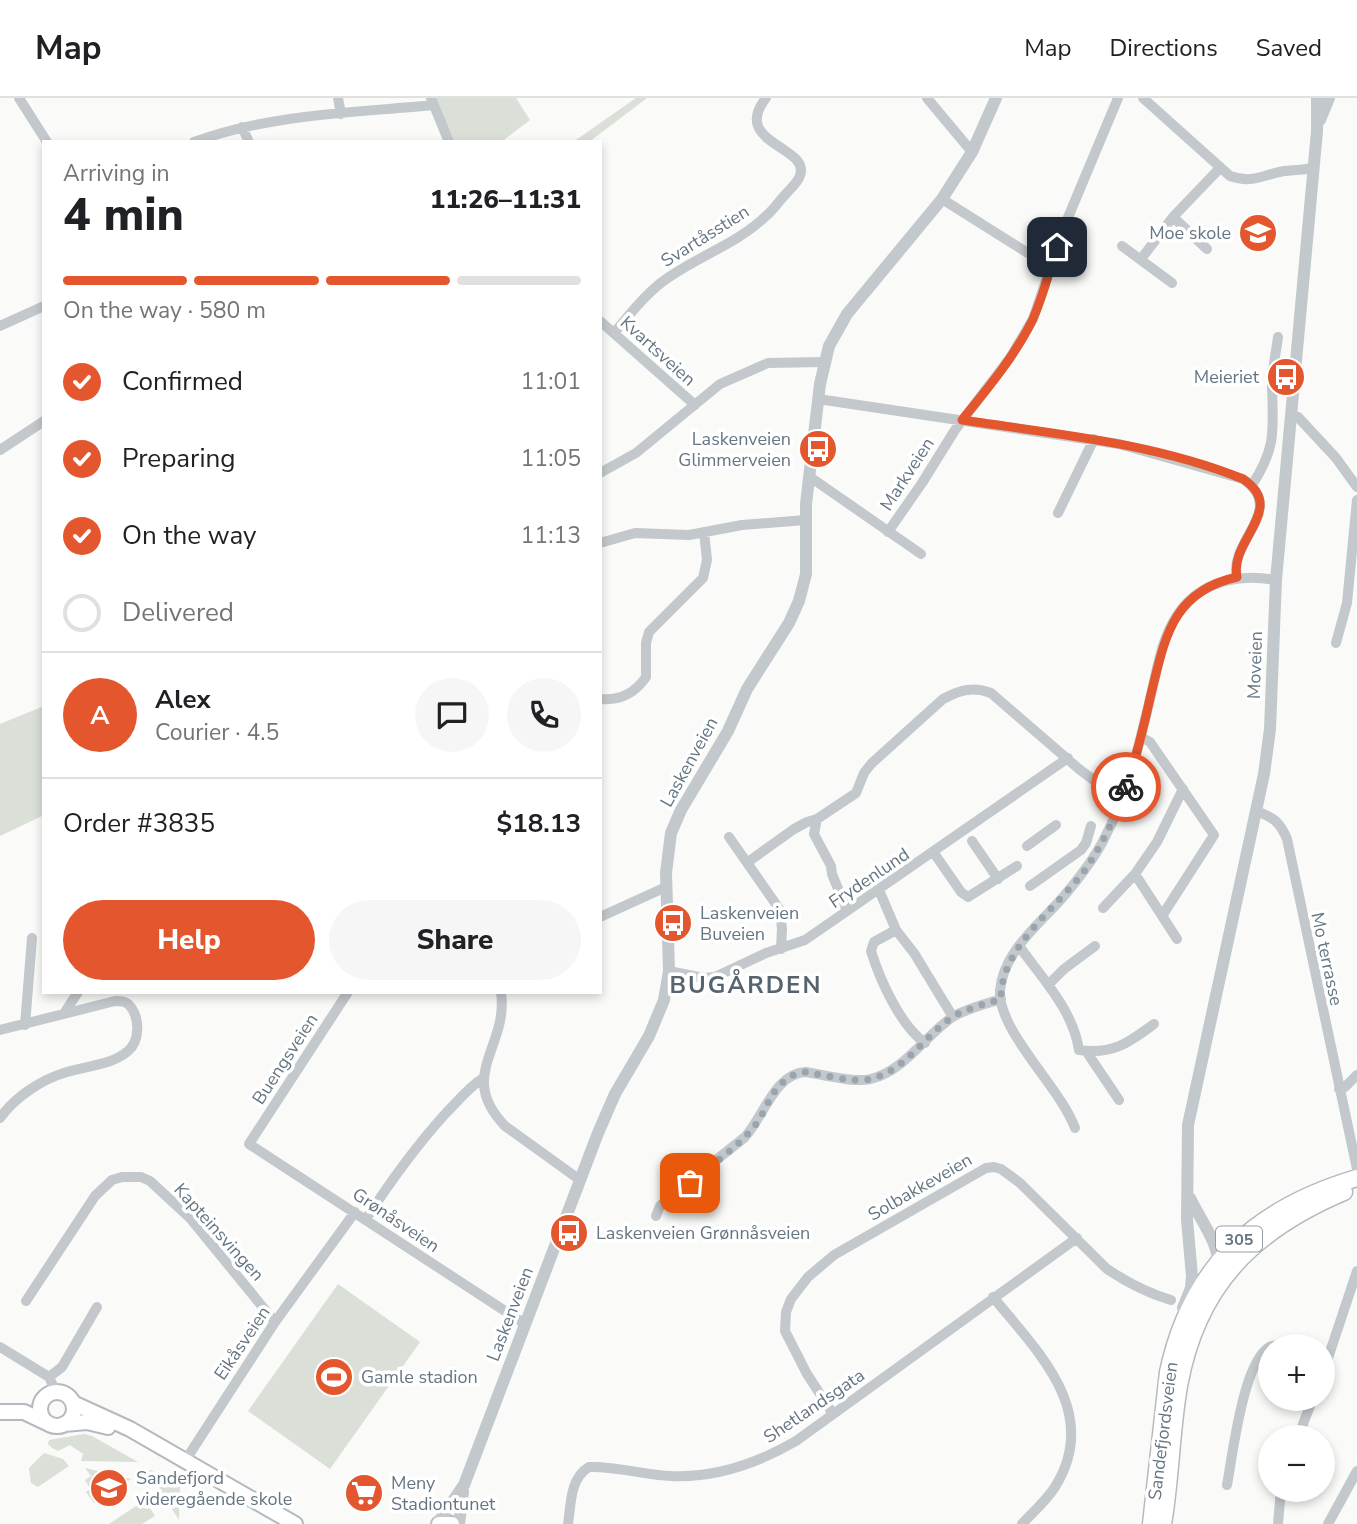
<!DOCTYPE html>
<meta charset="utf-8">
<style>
:root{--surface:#fff;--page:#f6f6f6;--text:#202124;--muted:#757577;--line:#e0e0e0;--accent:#e4572e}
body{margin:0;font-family:"Nunito Sans",sans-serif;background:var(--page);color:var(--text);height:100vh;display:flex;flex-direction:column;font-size:26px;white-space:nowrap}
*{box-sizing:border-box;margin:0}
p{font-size:23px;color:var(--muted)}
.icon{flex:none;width:38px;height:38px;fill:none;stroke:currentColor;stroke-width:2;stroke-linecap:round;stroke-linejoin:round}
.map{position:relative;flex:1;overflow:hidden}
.side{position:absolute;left:42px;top:42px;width:560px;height:854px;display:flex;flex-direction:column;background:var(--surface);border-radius:0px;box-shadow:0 4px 10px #0003}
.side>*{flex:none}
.fabs{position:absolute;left:1258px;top:1236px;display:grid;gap:14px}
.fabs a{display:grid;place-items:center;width:77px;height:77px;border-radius:50%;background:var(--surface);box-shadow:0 4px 10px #0003;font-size:35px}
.pin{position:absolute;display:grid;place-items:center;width:60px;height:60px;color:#fff;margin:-30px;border-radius:14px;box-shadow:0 4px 10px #0006}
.courier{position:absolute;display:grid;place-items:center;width:70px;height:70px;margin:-35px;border:5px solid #e4572e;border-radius:50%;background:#fff;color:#222;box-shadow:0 2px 9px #0007}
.headline em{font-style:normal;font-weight:800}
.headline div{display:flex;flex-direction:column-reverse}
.headline{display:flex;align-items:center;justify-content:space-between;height:119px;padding:0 21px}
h1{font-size:46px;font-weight:800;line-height:52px}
.bar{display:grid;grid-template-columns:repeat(4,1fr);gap:10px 7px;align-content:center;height:84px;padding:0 21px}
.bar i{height:9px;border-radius:5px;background:var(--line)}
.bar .on{background:var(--accent)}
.bar p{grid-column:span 4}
.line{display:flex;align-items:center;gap:18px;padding:0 21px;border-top:2px solid var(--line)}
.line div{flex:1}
.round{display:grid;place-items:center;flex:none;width:74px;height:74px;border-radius:37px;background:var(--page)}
ol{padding:0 21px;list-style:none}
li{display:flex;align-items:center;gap:21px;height:77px}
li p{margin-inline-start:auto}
li .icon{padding:7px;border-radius:50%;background:var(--accent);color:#fff;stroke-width:4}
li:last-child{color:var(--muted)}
li i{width:38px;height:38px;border:4px solid var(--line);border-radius:50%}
.cta{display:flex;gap:14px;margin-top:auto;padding:14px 21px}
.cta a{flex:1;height:80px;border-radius:42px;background:var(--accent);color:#fff;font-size:28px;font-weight:800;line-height:80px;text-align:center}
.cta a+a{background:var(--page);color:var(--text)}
header{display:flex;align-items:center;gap:42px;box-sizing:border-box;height:98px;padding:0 35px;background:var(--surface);border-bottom:2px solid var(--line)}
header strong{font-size:33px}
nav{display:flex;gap:38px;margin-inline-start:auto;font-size:24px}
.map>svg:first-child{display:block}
.green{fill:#dadfd7}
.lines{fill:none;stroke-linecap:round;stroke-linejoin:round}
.secondary-casing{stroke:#b3babf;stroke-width:18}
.primary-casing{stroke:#b5babe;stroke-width:19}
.minor{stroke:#c3c8cc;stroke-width:10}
.tertiary{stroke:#c3c8cc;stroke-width:12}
.secondary{stroke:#fff;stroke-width:14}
.primary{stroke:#fff;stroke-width:16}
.done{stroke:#99a4ac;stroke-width:7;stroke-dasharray:0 12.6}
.route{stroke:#e4572e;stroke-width:9}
.labels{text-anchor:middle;stroke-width:7;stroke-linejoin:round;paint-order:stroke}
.shield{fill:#fff;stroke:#939fa8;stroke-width:2}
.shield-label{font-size:16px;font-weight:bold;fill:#657683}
.poi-label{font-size:18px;fill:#657683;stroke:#fff;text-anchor:start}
.street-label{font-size:18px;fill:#657683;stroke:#fff}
.district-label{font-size:24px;font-weight:bold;letter-spacing:2px;fill:#57646e;stroke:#fff}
</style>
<header>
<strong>Map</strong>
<nav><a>Map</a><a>Directions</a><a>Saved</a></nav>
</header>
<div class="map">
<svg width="1357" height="1426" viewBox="0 0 1357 1426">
<rect width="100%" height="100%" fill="#fafaf8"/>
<path class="green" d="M434 0H516L530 22 501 44H453Z
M636 0H647L589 44H573Z
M44 608V717L0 738V626Z
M338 1186 420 1244 330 1371 248 1313Z
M84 1336 92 1338 138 1364 81 1363 83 1356 70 1347 58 1353 52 1350 48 1346 49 1342Z
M44 1355 63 1361 69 1368 38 1389 31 1385 29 1370Z
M85 1370 131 1381 94 1405 86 1394 90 1391 85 1382 91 1378Z
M151 1372 180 1389 179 1422 150 1376 149 1373Z
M145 1402 155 1418 142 1426H109Z"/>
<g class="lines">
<defs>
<path id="secondary" d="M40 1311a17 17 0 1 1 34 0a17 17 0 1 1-34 0Z
M73 1305 130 1331 295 1426
M0 1314H24L45 1324
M64 1326 87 1324 108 1329
M439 1426H452"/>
<path id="primary" d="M1151 1426 1168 1274C1191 1168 1255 1110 1357 1080
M1163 1426C1171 1380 1171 1333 1179 1288 1197 1188 1252 1133 1344 1094"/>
</defs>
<use href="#secondary" class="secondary-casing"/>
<use href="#primary" class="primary-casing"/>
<path class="minor" d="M19 0 47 44
M338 0 341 16
M431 0 449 44
M927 0 972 54
M1143 0 1230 78C1253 86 1262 77 1284 73 1294 72 1303 72 1313 70
M242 29 249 44
M194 44C270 16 353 15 433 7
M942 101 1050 169
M1173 119 1207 151
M1122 148 1172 185
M1141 161 1173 119 1220 70
M600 223 695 307
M0 228 44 208
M614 235C629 217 644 198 662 184 695 159 738 146 767 117 774 111 779 103 785 97 789 92 796 86 799 80 815 48 729 47 766 0
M818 301 1119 346 1243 381C1288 412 1228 443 1237 479
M1291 318 1298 319 1336 360 1357 389
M0 352 44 323
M600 375 636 355 720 286 768 265 824 264
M810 379 921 456
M1252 387C1277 349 1273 331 1272 288 1272 272 1276 255 1278 239
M1058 415 1094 341
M888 434 922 385 955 332 1010 260 1033 221 1064 129 1118 0
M600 445 635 435 689 437 742 427 805 422
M1336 545 1347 505 1357 402
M600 601C620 603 635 595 646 579V545L649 534 703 480 707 462 704 434
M1141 639 1150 644 1214 737 1162 818
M1256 713C1273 719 1280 724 1287 741L1357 1071
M817 721 814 736 831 768 832 776 847 813
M729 739 780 812 782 831 781 851
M972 743 998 781
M1027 748 1056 727
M934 755 961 794 968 799 1017 768
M748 764 794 731 807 724 817 721 856 695 864 675 872 665 943 601C960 592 973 588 991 595L1079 671 1121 703
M1135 776 1177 841
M1030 788 1081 752 1086 745 1091 728
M879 792 896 832 914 855 953 919
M1103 810 1135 776 1157 744 1183 691
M600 819 666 789
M896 832 874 844 871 853C880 882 900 927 925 945
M1019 848C1042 880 1073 912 1079 952 1113 957 1128 945 1154 926
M669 873 703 880 715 879 766 855 805 842 1068 660
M1048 887 1064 871 1095 848
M348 894 249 1046 525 1226
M501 894C509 949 456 977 505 1028L580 1082
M65 914 78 894
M25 927 32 840
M0 932 115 903C121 903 126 903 130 908 140 920 140 943 128 953 112 967 87 968 67 974 42 981 15 999 0 1020
M1086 953 1119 1002
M1339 991 1345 989 1357 977
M1075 1030C1060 989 998 933 1000 893 1003 853 1040 826 1064 798 1080 779 1096 759 1106 737 1128 695 1139 647 1150 601 1158 569 1161 535 1184 508 1208 481 1243 476 1276 482
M656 1118 660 1108 671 1098 745 1039C764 1018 775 975 806 974 824 977 855 985 871 981 906 972 926 936 954 918 969 910 985 906 1001 901
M366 1121C390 1084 416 1048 446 1015 458 1003 468 990 482 981
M993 1199C1037 1253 1102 1314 1055 1389 1046 1403 1033 1414 1022 1426
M26 1203 95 1098 112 1082 122 1079H141L150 1083 190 1120 275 1224
M0 1249 49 1279 56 1294
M1323 1275 1357 1173
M49 1279 62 1269 97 1209
M833 1316 807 1276 785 1233 786 1214 791 1201 808 1179 834 1157 986 1070 994 1069 1001 1071 1020 1085 1107 1171C1128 1185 1147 1195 1171 1202
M1298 1339 1313 1300
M185 1363 275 1224 355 1114
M1227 1387C1232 1363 1245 1238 1280 1248
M568 1426C571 1406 570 1380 589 1369 617 1368 644 1377 671 1378 715 1380 758 1365 796 1343L1077 1140
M1278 1426 1281 1391
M1328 1426 1357 1373"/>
<path class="tertiary" d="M1320 22 1329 0
M1190 1100C1199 1120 1221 1147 1218 1170
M1183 1210 1191 1190 1192 1178 1187 1122 1188 1027 1264 676 1270 631 1276 482 1317 33V0
M437 1426 464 1387 598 1035 615 996 649 938 664 902 669 873 666 775 671 735 681 712 728 633 747 591 789 525 799 503 806 476V406L820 286 829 248 847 216 942 101 972 54 996 0
M459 1426 463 1394"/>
<use href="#secondary" class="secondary"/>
<use href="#primary" class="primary"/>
</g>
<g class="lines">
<path class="done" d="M690 1085C710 1067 735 1052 752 1031 765 1017 768 998 782 985 789 978 796 975 806 974 823 977 855 985 871 981 906 972 926 936 954 918 969 910 985 906 1001 901 1000 850 1056 811 1085 772 1103 746 1115 719 1126 689"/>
<path class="route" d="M1057 149C1049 174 1043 199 1032 223 1014 259 988 290 962 322 1056 336 1154 345 1243 381 1288 411 1229 442 1237 479 1171 494 1165 541 1151 596 1144 627 1137 659 1126 689"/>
</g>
<defs>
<symbol id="school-disc" viewBox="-11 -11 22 22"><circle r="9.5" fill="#e4572e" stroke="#fff"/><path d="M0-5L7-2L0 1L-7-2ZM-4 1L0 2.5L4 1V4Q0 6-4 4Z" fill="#fff"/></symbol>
<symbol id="bus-disc" viewBox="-11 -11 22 22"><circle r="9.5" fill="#e4572e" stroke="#fff"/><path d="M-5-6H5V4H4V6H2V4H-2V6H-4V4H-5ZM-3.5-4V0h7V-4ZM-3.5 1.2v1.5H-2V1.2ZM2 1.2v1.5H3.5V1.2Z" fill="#fff"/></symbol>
<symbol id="stadium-disc" viewBox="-11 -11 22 22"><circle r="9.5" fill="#e4572e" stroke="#fff"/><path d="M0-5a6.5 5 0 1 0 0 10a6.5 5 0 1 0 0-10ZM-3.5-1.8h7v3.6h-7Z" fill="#fff"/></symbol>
<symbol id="supermarket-disc" viewBox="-11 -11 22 22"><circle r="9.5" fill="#e4572e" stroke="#fff"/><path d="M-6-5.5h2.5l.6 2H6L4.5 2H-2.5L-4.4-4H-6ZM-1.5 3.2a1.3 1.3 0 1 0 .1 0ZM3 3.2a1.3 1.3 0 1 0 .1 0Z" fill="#fff"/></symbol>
</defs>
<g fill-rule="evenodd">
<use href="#school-disc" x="1236" y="113" width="44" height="44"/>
<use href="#bus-disc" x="1264" y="257" width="44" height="44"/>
<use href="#bus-disc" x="796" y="329" width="44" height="44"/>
<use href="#bus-disc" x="651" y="803" width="44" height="44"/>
<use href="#bus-disc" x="547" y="1113" width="44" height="44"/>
<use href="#stadium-disc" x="312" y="1257" width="44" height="44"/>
<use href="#school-disc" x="87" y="1368" width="44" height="44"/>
<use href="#supermarket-disc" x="342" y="1373" width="44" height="44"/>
</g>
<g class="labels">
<rect class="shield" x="1216" y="1128.5" width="46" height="25" rx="5"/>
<g class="shield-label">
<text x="1239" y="1147">305</text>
</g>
<g class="poi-label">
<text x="1231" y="141" text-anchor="end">Moe skole</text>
<text x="1259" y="285" text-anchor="end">Meieriet</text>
<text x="791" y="347" text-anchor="end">Laskenveien<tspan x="791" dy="21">Glimmerveien</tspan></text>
<text x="700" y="821">Laskenveien<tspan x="700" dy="21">Buveien</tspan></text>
<text x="596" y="1141">Laskenveien Grønnåsveien</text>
<text x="361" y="1285">Gamle stadion</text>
<text x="136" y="1386">Sandefjord<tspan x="136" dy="21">videregående skole</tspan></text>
<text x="391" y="1391">Meny<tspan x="391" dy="21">Stadiontunet</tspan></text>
</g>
<g class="street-label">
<text transform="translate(705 138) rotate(-32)" y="6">Svartåsstien</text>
<text transform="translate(658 253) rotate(42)" y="6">Kvartsveien</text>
<text transform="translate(907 376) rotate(-57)" y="6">Markveien</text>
<text transform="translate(1255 567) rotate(-88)" y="6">Moveien</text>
<text transform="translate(689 664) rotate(-61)" y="6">Laskenveien</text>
<text transform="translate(869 780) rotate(-34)" y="6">Frydenlund</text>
<text transform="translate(1327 861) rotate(78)" y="6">Mo terrasse</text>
<text transform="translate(285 961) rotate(-57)" y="6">Buengsveien</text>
<text transform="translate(920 1089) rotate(-30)" y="6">Solbakkeveien</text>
<text transform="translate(396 1122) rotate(34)" y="6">Grønåsveien</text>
<text transform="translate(219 1134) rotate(48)" y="6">Kapteinsvingen</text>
<text transform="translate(510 1216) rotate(-69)" y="6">Laskenveien</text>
<text transform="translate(242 1245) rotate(-56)" y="6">Eikåsveien</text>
<text transform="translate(814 1308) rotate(-34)" y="6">Shetlandsgata</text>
<text transform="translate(1163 1333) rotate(-83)" y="6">Sandefjordsveien</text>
</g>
<g class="district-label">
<text x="746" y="895">BUGÅRDEN</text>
</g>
</g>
</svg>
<div class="fabs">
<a>+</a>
<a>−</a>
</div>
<div class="pin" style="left:690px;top:1085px;background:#ea580c"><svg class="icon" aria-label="bag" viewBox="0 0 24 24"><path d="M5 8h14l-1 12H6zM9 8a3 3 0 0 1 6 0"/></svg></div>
<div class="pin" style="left:1057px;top:149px;background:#1f2937"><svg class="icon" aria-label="home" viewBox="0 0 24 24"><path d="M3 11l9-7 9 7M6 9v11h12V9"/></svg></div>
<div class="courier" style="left:1126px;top:689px"><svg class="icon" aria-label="bike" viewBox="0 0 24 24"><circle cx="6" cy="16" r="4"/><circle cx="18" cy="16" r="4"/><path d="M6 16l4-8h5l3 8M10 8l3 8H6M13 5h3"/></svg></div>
<section class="side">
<div class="headline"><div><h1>4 min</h1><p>Arriving in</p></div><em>11:26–11:31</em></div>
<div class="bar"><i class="on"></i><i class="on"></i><i class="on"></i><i></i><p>On the way · 580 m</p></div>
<ol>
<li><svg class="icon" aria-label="check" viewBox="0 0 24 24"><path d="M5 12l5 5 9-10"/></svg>Confirmed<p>11:01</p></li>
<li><svg class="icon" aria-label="check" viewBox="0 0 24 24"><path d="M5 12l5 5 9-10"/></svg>Preparing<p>11:05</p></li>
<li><svg class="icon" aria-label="check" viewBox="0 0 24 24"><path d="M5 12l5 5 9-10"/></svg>On the way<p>11:13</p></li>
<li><i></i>Delivered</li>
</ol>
<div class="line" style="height:126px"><b class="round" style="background:var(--accent);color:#fff">A</b><div><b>Alex</b><p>Courier · 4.5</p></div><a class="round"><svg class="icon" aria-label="chat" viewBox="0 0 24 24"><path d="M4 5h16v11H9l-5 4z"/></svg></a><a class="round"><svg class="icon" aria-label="phone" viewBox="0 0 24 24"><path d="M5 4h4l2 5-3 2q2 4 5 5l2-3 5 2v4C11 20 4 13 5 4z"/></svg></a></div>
<div class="line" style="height:91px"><div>Order #3835</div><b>$18.13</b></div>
<div class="cta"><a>Help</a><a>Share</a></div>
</section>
</div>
